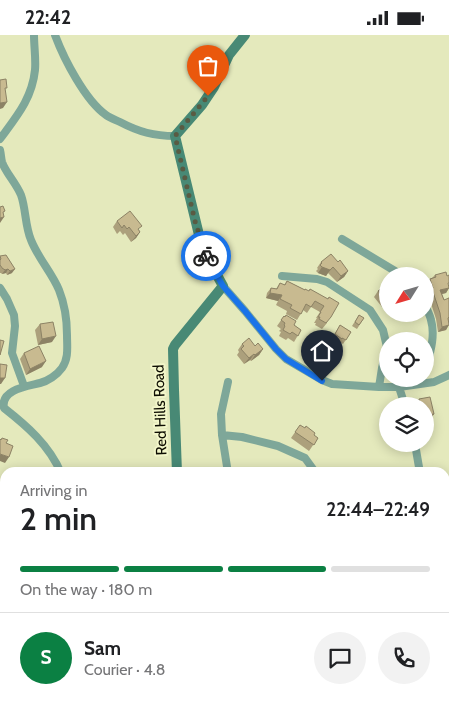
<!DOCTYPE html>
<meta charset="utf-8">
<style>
:root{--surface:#fff;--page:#f2f2f2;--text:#202124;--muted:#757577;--line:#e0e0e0;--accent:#0b8043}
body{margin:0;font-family:Cabin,sans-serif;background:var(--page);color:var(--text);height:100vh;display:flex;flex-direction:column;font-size:19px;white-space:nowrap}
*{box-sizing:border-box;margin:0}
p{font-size:16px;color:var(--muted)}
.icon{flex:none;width:28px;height:28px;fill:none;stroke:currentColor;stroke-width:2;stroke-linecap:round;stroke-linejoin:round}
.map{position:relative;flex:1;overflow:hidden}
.side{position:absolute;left:0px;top:432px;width:450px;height:246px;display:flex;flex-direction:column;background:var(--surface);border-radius:15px 15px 0 0;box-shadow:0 2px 12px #0003}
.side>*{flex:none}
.needle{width:32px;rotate:233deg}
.controls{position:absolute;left:379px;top:232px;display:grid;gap:10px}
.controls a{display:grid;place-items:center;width:55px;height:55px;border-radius:50%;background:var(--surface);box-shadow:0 2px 12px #0003;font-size:25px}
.pin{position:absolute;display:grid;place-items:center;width:42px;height:42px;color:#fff;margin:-51px -21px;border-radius:50% 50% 50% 0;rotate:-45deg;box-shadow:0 0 5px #0007}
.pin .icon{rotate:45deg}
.courier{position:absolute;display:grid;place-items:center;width:50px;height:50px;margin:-25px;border:4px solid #1a73e8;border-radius:50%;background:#fff;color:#222;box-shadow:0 1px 6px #0007}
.head em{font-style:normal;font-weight:600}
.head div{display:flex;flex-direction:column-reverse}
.head{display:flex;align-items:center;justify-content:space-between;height:85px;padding:0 20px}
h1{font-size:32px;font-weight:600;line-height:38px}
.bar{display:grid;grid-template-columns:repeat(4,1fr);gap:8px 5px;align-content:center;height:60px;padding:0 20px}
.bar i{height:6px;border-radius:4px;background:var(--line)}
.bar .current{background:var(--accent)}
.bar p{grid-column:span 4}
.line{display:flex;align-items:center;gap:12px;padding:0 20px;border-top:1px solid var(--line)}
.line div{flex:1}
.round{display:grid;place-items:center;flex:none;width:52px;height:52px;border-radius:26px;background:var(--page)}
.status{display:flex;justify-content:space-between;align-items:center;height:35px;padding:0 25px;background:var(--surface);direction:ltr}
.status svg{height:14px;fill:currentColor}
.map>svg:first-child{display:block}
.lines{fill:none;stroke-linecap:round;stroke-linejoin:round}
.street{stroke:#7ea799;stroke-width:8}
.secondary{stroke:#488975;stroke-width:10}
.wall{fill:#aca07c}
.shaded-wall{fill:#8c8265}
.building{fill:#c8ba90;stroke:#8c8265}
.done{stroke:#595b43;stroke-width:5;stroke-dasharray:0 9}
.route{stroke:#1a73e8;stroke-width:6}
.labels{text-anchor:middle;stroke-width:4;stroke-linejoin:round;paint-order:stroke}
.street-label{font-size:15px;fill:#0e0e02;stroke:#f2f6c9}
</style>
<div class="status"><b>22:42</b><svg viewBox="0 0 49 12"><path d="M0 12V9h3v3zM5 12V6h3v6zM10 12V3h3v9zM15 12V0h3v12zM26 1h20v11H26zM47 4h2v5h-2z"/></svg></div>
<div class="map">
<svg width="449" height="678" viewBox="0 0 449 678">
<rect width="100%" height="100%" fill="#e4e9bc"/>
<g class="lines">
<path class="street" d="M55 0C64 24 85 65 106 80 110 83 116 85 120 87 139 97 154 101 175 101
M0 104C16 82 32 64 35 35 36 24 34 11 34 0
M0 115C1 119 1 123 2 127 6 138 16 148 21 160 26 174 25 191 31 205 38 223 52 238 59 255 65 270 67 284 67 300 67 312 69 323 62 333 57 340 48 346 40 348 29 351 0 354 4 373 27 391 49 410 61 438
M342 204 395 236 400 241
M282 241 317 244 327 247 370 275 383 295 387 312 382 333 379 352
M223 251 245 276 276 314 286 324 322 345 332 349 379 352H399L434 347 449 340
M0 253 7 264 14 280 15 291 12 318 24 351
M425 270C427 275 430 280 431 285 436 302 429 321 425 337
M399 352 405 371
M222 400 242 402 278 411 305 423 313 434V438
M415 409 420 438
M228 438 222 400 221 379 228 347
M0 580 5 578"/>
<path class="secondary" d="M177 438 174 355 173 314 175 310 223 251 207 222 200 204 175 101 202 70 214 52 229 20 245 0
M163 678 165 674"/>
</g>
<path class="wall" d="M117 186 139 195 140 197 136 203 131 207 125 198 123 200 120 196 117 199 113 192Z
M0 221 12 238 7 240 6 238 2 239 1 238H0Z
M321 227H338L348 236 344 242 337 247 328 238 326 241 318 238 316 236 318 234 317 233Z
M435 240 449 253 446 258 442 259 444 265 448 264 449 262V287L446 295 438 297 436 284 428 259 429 257 427 249 430 244 432 243Z
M287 246 305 255 328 264 327 288 322 294 315 290 316 288H314L317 283H316L320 277 311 272 307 278 303 275 297 285 286 279 287 276 276 270 278 266 266 263 267 258 271 253 276 254 280 248 284 250Z
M388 248V271L385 273 383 270 382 272 374 262 378 256Z
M359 280 364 283 357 294 352 291Z
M284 281 294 290 301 295 294 307 288 303 286 305 279 301 281 297 279 296 281 294 277 291Z
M40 289 52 307 38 310 35 295Z
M340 290 351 297 343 309 340 307 339 308 332 303Z
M311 305 341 317 329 335 316 326 318 323 304 314Z
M242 309 255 311 263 314 259 320 251 326 250 325 244 329 237 320 239 317 238 315Z
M24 318 42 332 26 340 20 324Z
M419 364 434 379 431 383 425 371H417L416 368Z
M300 390 318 403 309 416 291 403Z
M5 602V612L2 611 3 604Z"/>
<path class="shaded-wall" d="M7 67 3 73 0 74V68Z
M4 182 0 188V183Z
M140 197 136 203 131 207 136 201Z
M322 232H333L328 238 326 241 318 238Z
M8 234 6 238 2 239 5 235Z
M15 234 12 238 7 240 10 236Z
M348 236 344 242 337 247 341 241Z
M449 253 446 258 437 260 440 255Z
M270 258 282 260 278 266 266 263Z
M449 290 446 295 438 297 442 292Z
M56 301 52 307 38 310 42 304Z
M263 314 259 320 251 326 255 320Z
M254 319 250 325 244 329 249 323Z
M46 326 42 332 26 340 30 334Z
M0 343H5L1 349H0Z
M434 379 431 383 425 384V380Z
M0 419 9 422 5 428 0 426Z"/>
<path class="building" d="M6 44 7 53H5L7 67 0 68V45Z
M3 171 5 176 3 177 4 182 0 183V172Z
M130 176 142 191 138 194 140 197 136 201 129 192 127 194 124 190 122 193 117 186Z
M331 219 338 227 340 225 348 236 341 241 333 232 330 235 322 232 320 230 322 228 321 227Z
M6 220 15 234 10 236 8 234 5 235 4 234H3L0 230V225L1 224 0 221Z
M446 237 447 241 449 240V248H448L449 253 440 255 444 265 449 263V282L448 283 449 290 442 292 440 278 432 254 433 253 430 244 436 242 435 240Z
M287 246 305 255V254L309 256 310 254 328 264 329 262 339 268 331 282 326 288 319 284 320 282H318L321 277H320L324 271 315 266 311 272 306 269 301 279 290 273 292 270 280 264 282 260 270 258 271 253 277 254 280 248 285 250Z
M388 248V264L386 266 378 256Z
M286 280 296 286 294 290 301 295 298 301 292 297 290 299 283 295 285 291 284 290 285 288 281 285 284 281 285 282Z
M359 280 364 283 359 290 355 287Z
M53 287 56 301 42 304 40 289Z
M340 290 351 297 346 305 342 303V304L335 299Z
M249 303 255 311 258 308 263 314 255 320 254 319 249 323 241 314 244 311 242 309Z
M315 303 327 311 329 308 341 317 333 329 320 320 322 318 308 309 311 305 313 306Z
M0 305 4 306 0 320Z
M39 311 46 326 30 334 24 318Z
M0 329 7 330 5 343H0Z
M430 362 434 379 425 380V371H421L419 364Z
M300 390 305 393 306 391 315 398 314 400 318 403 314 410 295 397Z
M2 403 8 405 6 408 13 411 9 422 0 419V404L1 405Z
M0 512 5 516V523L1 528H0Z"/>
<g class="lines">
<path class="done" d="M206 221 195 186 175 101 208 61"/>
<path class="route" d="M206 221 223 251 245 276 276 314 286 324 322 346"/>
</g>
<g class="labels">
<g class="street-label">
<text transform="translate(160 375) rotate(-92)" y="5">Red Hills Road</text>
</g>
</g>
</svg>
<div class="controls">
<a><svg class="needle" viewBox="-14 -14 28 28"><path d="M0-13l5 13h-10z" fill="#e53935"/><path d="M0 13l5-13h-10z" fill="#757577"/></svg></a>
<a><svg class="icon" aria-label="locate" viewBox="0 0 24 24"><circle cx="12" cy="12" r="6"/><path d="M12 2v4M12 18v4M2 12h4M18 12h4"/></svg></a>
<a><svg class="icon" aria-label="layers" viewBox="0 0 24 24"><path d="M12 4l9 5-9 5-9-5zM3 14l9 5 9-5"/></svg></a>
</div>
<div class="pin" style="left:208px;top:61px;background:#ea580c"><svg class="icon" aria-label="bag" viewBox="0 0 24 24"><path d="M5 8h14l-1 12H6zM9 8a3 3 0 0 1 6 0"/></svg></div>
<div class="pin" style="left:322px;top:346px;background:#1f2937"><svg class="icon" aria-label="home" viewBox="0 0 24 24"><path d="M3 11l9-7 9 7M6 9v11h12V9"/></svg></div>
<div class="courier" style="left:206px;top:221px"><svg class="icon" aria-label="bike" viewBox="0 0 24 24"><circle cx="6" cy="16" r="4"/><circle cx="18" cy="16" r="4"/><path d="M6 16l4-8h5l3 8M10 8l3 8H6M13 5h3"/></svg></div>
<section class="side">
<div class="head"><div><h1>2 min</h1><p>Arriving in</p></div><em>22:44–22:49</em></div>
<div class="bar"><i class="current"></i><i class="current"></i><i class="current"></i><i></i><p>On the way · 180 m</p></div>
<div class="line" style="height:90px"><b class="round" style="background:var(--accent);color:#fff">S</b><div><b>Sam</b><p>Courier · 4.8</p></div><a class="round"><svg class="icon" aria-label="chat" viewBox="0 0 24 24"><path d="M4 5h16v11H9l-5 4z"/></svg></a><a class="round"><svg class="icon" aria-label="phone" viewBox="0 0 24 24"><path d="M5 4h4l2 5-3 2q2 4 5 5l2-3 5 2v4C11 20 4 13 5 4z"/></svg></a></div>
</section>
</div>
